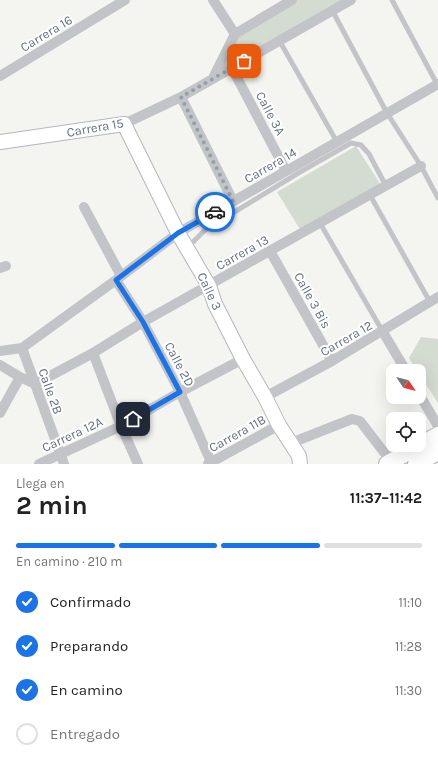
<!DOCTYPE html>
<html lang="es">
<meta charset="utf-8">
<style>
:root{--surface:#fff;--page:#f6f6f6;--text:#222;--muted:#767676;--line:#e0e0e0;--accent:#1a73e8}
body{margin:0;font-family:Karla,sans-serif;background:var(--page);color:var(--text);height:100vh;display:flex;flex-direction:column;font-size:15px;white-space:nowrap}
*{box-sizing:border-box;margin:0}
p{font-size:13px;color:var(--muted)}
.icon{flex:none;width:22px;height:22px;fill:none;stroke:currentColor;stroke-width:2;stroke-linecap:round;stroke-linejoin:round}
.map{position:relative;height:464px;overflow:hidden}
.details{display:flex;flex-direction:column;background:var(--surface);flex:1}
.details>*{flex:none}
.needle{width:26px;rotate:125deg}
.fabs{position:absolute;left:386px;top:364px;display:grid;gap:8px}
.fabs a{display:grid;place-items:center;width:40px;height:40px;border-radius:8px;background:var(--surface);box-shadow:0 4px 16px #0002;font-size:20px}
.pin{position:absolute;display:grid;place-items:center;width:34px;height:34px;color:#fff;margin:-17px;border-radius:8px;box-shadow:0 2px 6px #0006}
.courier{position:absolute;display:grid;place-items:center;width:40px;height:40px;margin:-20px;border:3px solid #1a73e8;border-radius:50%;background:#fff;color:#222;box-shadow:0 1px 5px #0007}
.head em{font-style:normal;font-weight:700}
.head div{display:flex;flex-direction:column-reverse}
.head{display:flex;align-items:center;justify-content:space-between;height:68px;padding:0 16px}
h1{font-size:26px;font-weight:700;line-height:30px}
.bar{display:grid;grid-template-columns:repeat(4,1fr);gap:6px 4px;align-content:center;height:48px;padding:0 16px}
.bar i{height:5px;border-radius:3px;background:var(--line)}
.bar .on{background:var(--accent)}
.bar p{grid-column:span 4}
ol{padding:0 16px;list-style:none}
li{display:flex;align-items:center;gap:12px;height:44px}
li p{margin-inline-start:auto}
li .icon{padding:4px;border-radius:50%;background:var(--accent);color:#fff;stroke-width:4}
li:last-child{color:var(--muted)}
li i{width:22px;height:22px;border:2px solid var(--line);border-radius:50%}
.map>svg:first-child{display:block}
.green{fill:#d4dbd1}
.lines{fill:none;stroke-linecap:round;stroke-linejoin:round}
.secondary-casing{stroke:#b4b8bc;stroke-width:16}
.primary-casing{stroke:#b2b6ba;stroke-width:18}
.lane{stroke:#c2c4c8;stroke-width:5}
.street{stroke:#c2c4c8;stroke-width:10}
.secondary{stroke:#fff;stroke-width:14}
.primary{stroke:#fff;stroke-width:16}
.done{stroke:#969fa7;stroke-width:4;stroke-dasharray:0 7.2}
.route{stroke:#1a73e8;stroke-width:5}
.labels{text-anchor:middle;stroke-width:4;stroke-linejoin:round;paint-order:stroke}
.street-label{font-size:13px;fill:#647180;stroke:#fff}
</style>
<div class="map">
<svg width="438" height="464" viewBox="0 0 438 464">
<rect width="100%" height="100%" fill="#f4f4f0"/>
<path class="green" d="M297 0H350L227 68 223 67 239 34Z
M356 146 381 185 301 231 277 192Z
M421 337 438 339V403L419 374V371H417L409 358Z"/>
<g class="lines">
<defs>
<path id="secondary" d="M0 142 124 124 178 233 209 286 215 304 243 359 265 397 279 425 299 456 300 464"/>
<path id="primary" d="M387 464 438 435
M416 464 438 452"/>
</defs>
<use href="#secondary" class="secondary-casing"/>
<use href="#primary" class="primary-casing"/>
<path class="lane" d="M392 0 437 84
M332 10 387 113 421 166 438 198
M279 40 337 142
M370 195 430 302
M320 223 383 332
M188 247 205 230 300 172 351 143 361 145 369 154 386 186"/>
<path class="street" d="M213 0 235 34
M232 68 286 171
M0 76 125 0
M213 78 235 34 292 0
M181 97 233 201
M124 124 181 97 351 0
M84 207 121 276
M270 251 332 361
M0 268 6 266
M116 280 143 322 180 392 212 464
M383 332 406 371
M22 348 64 464
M0 351 22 348 116 280 178 233 438 84
M93 353 121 426 138 464
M0 365 20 377 35 384 93 353 143 322 421 166
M419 394 438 426
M265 397 332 361 438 297
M0 413 20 377
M291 443 352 419 360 421 393 464
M39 464 121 426 180 392 243 359
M208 464 279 425"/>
<use href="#secondary" class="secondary"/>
<use href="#primary" class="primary"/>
</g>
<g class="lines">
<path class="done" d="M215 212 233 201 181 97 244 61"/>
<path class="route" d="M133 419 180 392 143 322 116 280 178 233 215 212"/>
</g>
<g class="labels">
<g class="street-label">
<text transform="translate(46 33) rotate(-31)" y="5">Carrera 16</text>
<text transform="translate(271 113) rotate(62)" y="5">Calle 3A</text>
<text transform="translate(95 127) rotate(-10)" y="5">Carrera 15</text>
<text transform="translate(270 165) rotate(-30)" y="5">Carrera 14</text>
<text transform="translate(242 252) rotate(-29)" y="5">Carrera 13</text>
<text transform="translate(210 291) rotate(65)" y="5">Calle 3</text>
<text transform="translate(313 300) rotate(61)" y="5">Calle 3 Bis</text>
<text transform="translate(346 338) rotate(-30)" y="5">Carrera 12</text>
<text transform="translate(180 364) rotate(62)" y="5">Calle 2D</text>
<text transform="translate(51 391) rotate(70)" y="5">Calle 2B</text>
<text transform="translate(237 433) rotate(-29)" y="5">Carrera 11B</text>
<text transform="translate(72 434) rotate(-25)" y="5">Carrera 12A</text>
</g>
</g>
</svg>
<div class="fabs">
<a><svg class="needle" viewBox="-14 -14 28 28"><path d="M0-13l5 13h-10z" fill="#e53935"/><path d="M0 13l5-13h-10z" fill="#767676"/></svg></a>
<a><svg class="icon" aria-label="locate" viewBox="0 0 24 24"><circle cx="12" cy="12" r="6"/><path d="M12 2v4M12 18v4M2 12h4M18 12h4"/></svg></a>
</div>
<div class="pin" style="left:244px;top:61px;background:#ea580c"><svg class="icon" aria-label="bag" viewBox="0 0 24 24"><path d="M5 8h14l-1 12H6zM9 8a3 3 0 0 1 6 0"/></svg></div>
<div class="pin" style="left:133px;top:419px;background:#1f2937"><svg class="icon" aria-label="home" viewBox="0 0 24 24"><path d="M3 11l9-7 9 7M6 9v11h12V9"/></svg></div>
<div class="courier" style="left:215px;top:212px"><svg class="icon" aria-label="car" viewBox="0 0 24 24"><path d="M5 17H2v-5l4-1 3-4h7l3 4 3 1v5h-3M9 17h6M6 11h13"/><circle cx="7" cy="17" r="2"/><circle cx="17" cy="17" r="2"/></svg></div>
</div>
<section class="details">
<div class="head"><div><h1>2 min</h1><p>Llega en</p></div><em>11:37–11:42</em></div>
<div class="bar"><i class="on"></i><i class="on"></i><i class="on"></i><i></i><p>En camino · 210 m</p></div>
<ol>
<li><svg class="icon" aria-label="check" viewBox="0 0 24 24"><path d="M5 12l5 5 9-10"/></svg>Confirmado<p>11:10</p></li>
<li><svg class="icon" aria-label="check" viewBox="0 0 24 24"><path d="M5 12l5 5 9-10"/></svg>Preparando<p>11:28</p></li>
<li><svg class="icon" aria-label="check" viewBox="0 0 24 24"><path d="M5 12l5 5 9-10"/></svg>En camino<p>11:30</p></li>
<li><i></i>Entregado</li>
</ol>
</section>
